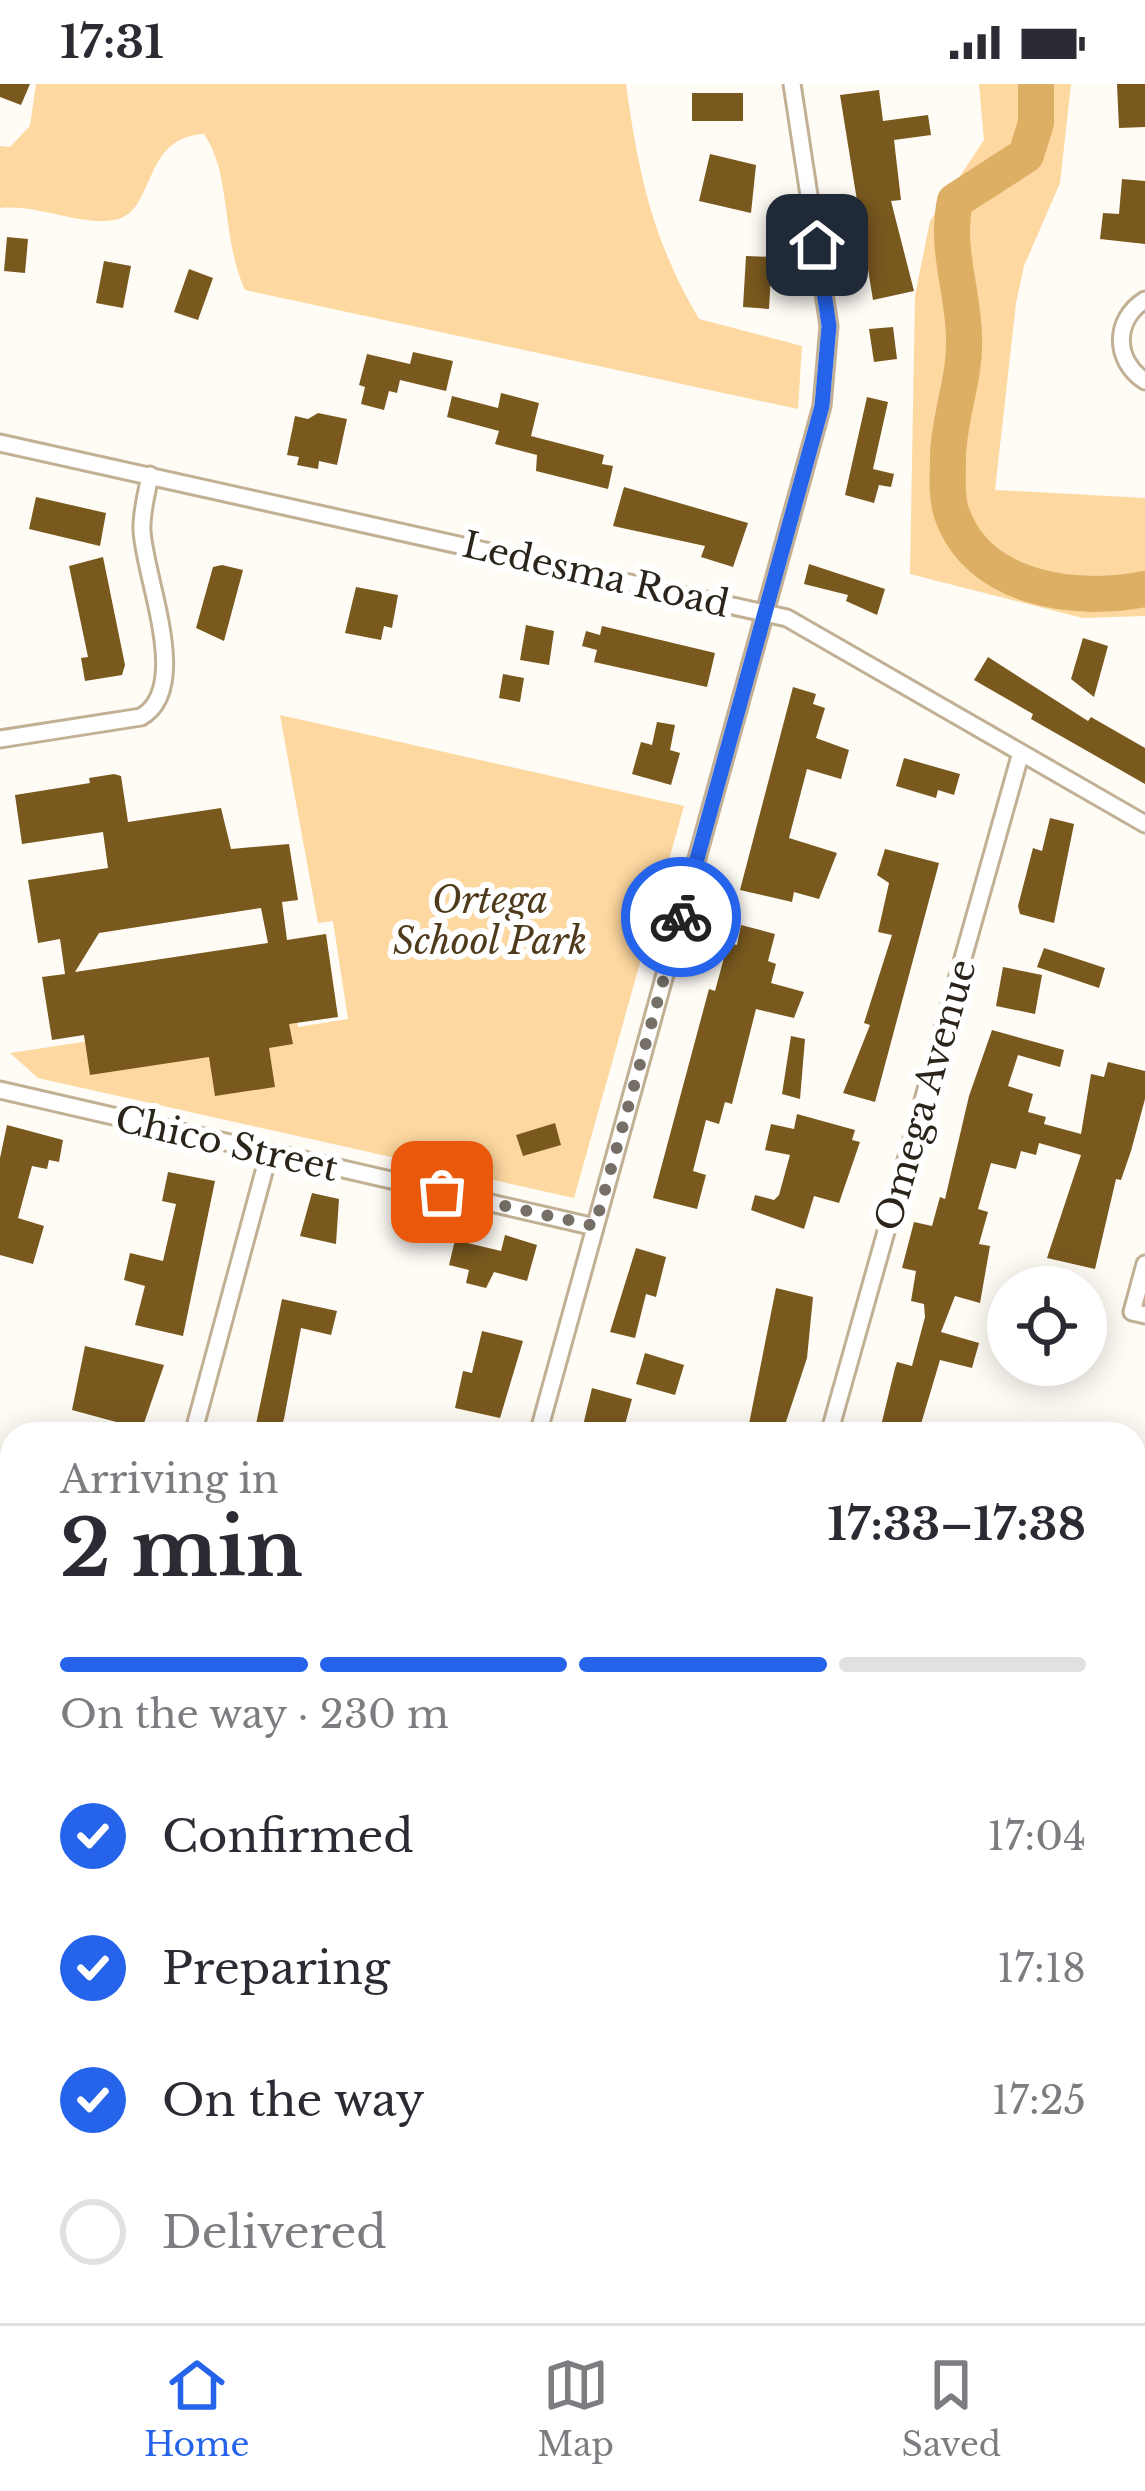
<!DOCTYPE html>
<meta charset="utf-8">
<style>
:root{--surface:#fff;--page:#f2f2f3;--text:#2b2b33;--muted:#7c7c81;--line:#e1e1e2;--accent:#2563eb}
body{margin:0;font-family:"Libre Baskerville",serif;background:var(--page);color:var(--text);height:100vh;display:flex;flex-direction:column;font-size:45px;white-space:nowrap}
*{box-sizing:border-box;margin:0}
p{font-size:39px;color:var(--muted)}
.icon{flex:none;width:66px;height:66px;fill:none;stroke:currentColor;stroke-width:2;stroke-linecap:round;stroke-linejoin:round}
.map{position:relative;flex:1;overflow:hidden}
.sheet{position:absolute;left:0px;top:1338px;width:1146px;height:903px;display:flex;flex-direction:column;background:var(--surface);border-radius:36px 36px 0 0;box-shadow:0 6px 30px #0003}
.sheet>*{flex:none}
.buttons{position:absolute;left:987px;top:1182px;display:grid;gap:24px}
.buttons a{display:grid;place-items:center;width:120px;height:120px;border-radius:50%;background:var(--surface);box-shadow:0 6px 30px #0003;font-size:60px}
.pin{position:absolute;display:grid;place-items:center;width:102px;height:102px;color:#fff;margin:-51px;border-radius:24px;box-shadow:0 6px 18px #0006}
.courier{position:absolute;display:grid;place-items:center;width:120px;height:120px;margin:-60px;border:9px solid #2563eb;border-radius:50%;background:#fff;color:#222;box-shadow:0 3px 15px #0007}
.overview em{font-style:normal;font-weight:700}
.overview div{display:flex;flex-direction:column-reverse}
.overview{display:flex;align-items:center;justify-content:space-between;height:204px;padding:0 60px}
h1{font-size:78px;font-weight:700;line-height:90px}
.bar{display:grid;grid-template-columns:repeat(4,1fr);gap:18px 12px;align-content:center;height:144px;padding:0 60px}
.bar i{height:15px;border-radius:9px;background:var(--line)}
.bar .current{background:var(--accent)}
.bar p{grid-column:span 4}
ol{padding:0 60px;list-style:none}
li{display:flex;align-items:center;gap:36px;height:132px}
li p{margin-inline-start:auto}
li .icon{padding:12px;border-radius:50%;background:var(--accent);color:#fff;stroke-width:4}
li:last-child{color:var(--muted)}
li i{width:66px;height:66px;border:6px solid var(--line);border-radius:50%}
.status{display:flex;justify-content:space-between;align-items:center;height:84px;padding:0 60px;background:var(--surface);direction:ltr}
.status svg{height:33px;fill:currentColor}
.menu{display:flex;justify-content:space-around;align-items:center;height:168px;border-top:3px solid var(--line);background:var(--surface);font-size:33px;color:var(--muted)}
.menu a{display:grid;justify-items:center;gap:6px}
.menu .current{color:var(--accent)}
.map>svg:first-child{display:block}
.green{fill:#fdd8a0}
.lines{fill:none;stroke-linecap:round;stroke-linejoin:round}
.stream{stroke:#ddaf65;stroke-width:6}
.river{stroke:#ddaf65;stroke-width:36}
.building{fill:#7a591f;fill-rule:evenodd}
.minor-casing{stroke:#c2b095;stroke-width:21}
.minor{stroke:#fff;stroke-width:15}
.rail{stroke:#908a82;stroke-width:6;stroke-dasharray:24 12;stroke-linecap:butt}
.done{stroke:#756f67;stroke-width:12;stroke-dasharray:0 21.6}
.route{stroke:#2563eb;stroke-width:15}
.labels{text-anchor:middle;stroke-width:12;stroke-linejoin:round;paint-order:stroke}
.street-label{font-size:36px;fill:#2b241a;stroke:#fff}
.park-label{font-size:36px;font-style:italic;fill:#4f3b1b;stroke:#fff}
</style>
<div class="status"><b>17:31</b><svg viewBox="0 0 49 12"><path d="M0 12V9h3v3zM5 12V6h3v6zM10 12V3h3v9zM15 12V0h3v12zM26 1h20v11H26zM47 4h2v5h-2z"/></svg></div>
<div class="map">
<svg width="1145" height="2239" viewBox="0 0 1145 2239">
<rect width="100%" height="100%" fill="#fffbf5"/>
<path class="green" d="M36 0H626C638 88 653 158 699 235L802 262 798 325 245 206C221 153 232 91 204 50 140 53 157 129 114 136 81 142 37 120 0 124V62L10 63 30 42Z
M979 0H1071L1060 99 1024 182 1016 219 995 406 1145 414V532L1083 534 910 490 915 212 930 137 984 56Z
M280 631 684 722 574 1114 38 994 10 969 295 926 298 943 348 935 333 837 318 839Z
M1145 1426V1909L1134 1910V1470Z
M1145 1928V2052L1134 2055V1929Z
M1145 2209V2239H1050L1081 2229H1134V2212Z
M571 2229H701L680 2239H555Z
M827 2229H975L946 2239H831Z"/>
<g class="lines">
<path class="stream" d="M0 2232 12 2225"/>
<path class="river" d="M1036 0V39L1026 71 955 117C945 165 963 205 964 253 966 292 949 332 948 372 948 388 946 411 951 427 976 506 1076 519 1145 505"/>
</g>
<path class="building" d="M0 0H30L21 21 0 13Z
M1117 0H1145V43L1119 44Z
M879 6 883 37 928 31 931 51 894 56 901 116 891 117 914 207 873 216 840 11Z
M692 9H743V37H692Z
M710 70 756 81 751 129 699 117Z
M1122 95 1145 97V160L1100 155 1103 129 1119 130Z
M7 153 28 155 25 189 4 187Z
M746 172 772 173 769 225 743 223Z
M104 177 131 182 123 224 96 219Z
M189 185 213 194 198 236 174 228Z
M893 243 897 275 874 278 869 245Z
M413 268 453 277 446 307 400 296 397 309 389 307 384 326 361 320 365 303 359 301 367 270 410 280Z
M501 309 539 319 531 352 604 371 602 380 613 382 608 405 536 387 537 371 495 360 499 347 447 333 452 312 498 324Z
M867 313 888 318 873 385 894 390 891 403 879 401 874 419 845 411Z
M318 329 347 335 337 381 319 377 318 385 297 381 299 373 287 371 295 332 308 335Z
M624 403 748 439 733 483 701 473 705 462 613 442Z
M36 413 106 429 100 462 29 445Z
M103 473 125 581 122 591 85 597 81 574 88 573 69 482Z
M809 480 885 505 877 531 846 517 848 511 804 500Z
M222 481 243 486 224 557 196 544 213 483Z
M356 503 398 511 392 544 384 542 381 556 345 549Z
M526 541 554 547 549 581 520 576Z
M602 542 715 569 707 603 594 578 597 566 582 562 586 547 600 551Z
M1083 554 1108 562 1094 613 1071 595Z
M988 573 1088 637 1091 633 1145 664V700L1031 635 1033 630 974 596Z
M503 590 524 594 520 618 499 614Z
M793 603 816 610 813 620 825 624 816 654 849 666 841 695 807 685 789 754 837 769 819 815 794 808 792 818 740 806Z
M657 638 675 641 670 666 680 669 671 701 632 690 641 658 652 661Z
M904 674 960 690 954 711 938 706 936 714 896 702Z
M114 690 121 692 128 738 221 724 231 765 289 760 298 816 282 818 287 856 326 850 338 933 289 940 293 960 269 964 275 1003 215 1012 209 973 90 991 84 951 52 956 42 893 65 890 60 855 38 859 28 796 108 784 103 748 22 760 15 711 90 699 89 694ZM261 824 268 859 75 888 99 849Z
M1050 734 1074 740 1054 839 1020 830 1018 822 1033 764 1042 767Z
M885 765 939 779 875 1018 843 1009 870 941 864 939 892 851 878 848 889 799 877 791Z
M741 841 775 850 768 877 776 880 771 899 804 908 794 934 756 925 732 1020 725 1018 719 1040 706 1036 693 1087 706 1091 697 1125 653 1114 709 905 715 907 728 859 737 861Z
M1044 864 1105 884 1099 904 1037 883Z
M1003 883 1042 891 1035 930 996 922Z
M992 946 1064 966 1060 983 1018 971 1008 1002 1033 1010 1028 1028 1046 1033 1044 1040 1081 1050 1091 990 1104 993 1108 978 1145 987V1015L1131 1067 1121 1096 1116 1095 1095 1185 1047 1174 1081 1071 1039 1059 1036 1071 1021 1067 1016 1085 991 1079 978 1125 988 1128 979 1160 990 1162 980 1219 955 1212 941 1248 979 1259 972 1284 940 1276 918 1350H879L895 1284 897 1278 912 1282 925 1233 924 1220 911 1217 916 1187 902 1184 914 1138 932 1142 940 1113 945 1115 969 1012Z
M791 952 805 955 800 1015 782 1010Z
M797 1030 855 1046 852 1056 860 1058 839 1119 814 1112 804 1145 751 1126 755 1111 774 1116 779 1111 790 1071 765 1066 771 1040 794 1045Z
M555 1039 561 1061 523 1072 516 1051Z
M7 1041 63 1056 59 1078 49 1076 47 1085 32 1082 18 1134 44 1142 33 1180 0 1171V1074Z
M168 1088 215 1097 183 1252 135 1241 145 1202 124 1196 130 1169 163 1177 176 1120 162 1117Z
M312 1109 339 1115 336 1160 300 1152Z
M505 1151 537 1161 527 1197 494 1188 486 1204 466 1199 469 1186 449 1181 455 1156 501 1167Z
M636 1164 666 1173 656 1213 646 1210 635 1254 610 1248Z
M776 1204 813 1213 807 1274 782 1350H747Z
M282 1215 337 1227 331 1251 301 1244 284 1335 278 1350H254Z
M482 1247 523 1257 500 1334 455 1324 463 1287 472 1289Z
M85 1262 164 1281 142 1345 72 1326Z
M645 1269 684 1281 675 1311 636 1300Z
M592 1304 632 1315 624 1344 619 1343 616 1350H581Z"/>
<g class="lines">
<defs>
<path id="minor" d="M1145 216C1113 236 1114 277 1145 297
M0 359 787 534 1145 740
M0 655 141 633C192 604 145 496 142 447 141 428 147 409 150 391
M0 1006 595 1143
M1145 1180 1132 1228 1145 1231
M193 1350 269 1069
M538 1350 822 322 829 242 792 0
M829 1350 1020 672
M0 1703 12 1699"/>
</defs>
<use href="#minor" class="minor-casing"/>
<use href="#minor" class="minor"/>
<path class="rail" d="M1134 2085 1145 2081
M729 2239 750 2229"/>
</g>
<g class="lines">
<path class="done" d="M442 1108 595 1142 681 833"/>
<path class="route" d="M681 833 822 322 829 242 817 161"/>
</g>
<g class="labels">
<g class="street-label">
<text transform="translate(596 490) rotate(13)" y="13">Ledesma Road</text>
<text transform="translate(925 1011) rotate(-74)" y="13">Omega Avenue</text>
<text transform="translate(227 1059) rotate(13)" y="13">Chico Street</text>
</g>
<g class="park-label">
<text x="490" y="829">Ortega<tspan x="490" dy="41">School Park</tspan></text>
</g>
</g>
</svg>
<div class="buttons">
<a><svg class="icon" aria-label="locate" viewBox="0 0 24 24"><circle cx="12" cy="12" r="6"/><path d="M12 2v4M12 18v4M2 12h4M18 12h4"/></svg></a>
</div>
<div class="pin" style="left:442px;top:1108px;background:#ea580c"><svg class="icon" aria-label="bag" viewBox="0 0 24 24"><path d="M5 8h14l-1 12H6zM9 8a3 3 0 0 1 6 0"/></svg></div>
<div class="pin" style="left:817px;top:161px;background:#1f2937"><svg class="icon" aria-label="home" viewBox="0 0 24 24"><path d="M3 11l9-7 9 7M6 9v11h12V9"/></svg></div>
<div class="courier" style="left:681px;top:833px"><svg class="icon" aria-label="bike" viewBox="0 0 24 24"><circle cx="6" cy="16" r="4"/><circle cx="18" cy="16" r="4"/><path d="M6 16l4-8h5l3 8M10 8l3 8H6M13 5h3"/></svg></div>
<section class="sheet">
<div class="overview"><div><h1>2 min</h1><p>Arriving in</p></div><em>17:33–17:38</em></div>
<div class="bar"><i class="current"></i><i class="current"></i><i class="current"></i><i></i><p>On the way · 230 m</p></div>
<ol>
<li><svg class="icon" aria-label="check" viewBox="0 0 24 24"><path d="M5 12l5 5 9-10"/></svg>Confirmed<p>17:04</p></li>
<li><svg class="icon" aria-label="check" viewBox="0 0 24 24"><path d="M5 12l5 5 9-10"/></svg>Preparing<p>17:18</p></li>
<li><svg class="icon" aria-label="check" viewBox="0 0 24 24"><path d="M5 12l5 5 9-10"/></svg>On the way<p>17:25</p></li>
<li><i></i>Delivered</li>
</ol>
</section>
</div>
<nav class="menu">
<a class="current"><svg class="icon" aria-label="home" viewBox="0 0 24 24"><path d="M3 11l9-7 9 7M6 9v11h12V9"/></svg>Home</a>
<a><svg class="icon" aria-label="map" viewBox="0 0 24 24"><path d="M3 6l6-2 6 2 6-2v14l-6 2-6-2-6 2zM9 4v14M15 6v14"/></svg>Map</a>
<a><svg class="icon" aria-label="saved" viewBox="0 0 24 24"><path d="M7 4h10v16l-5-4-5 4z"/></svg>Saved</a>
</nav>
